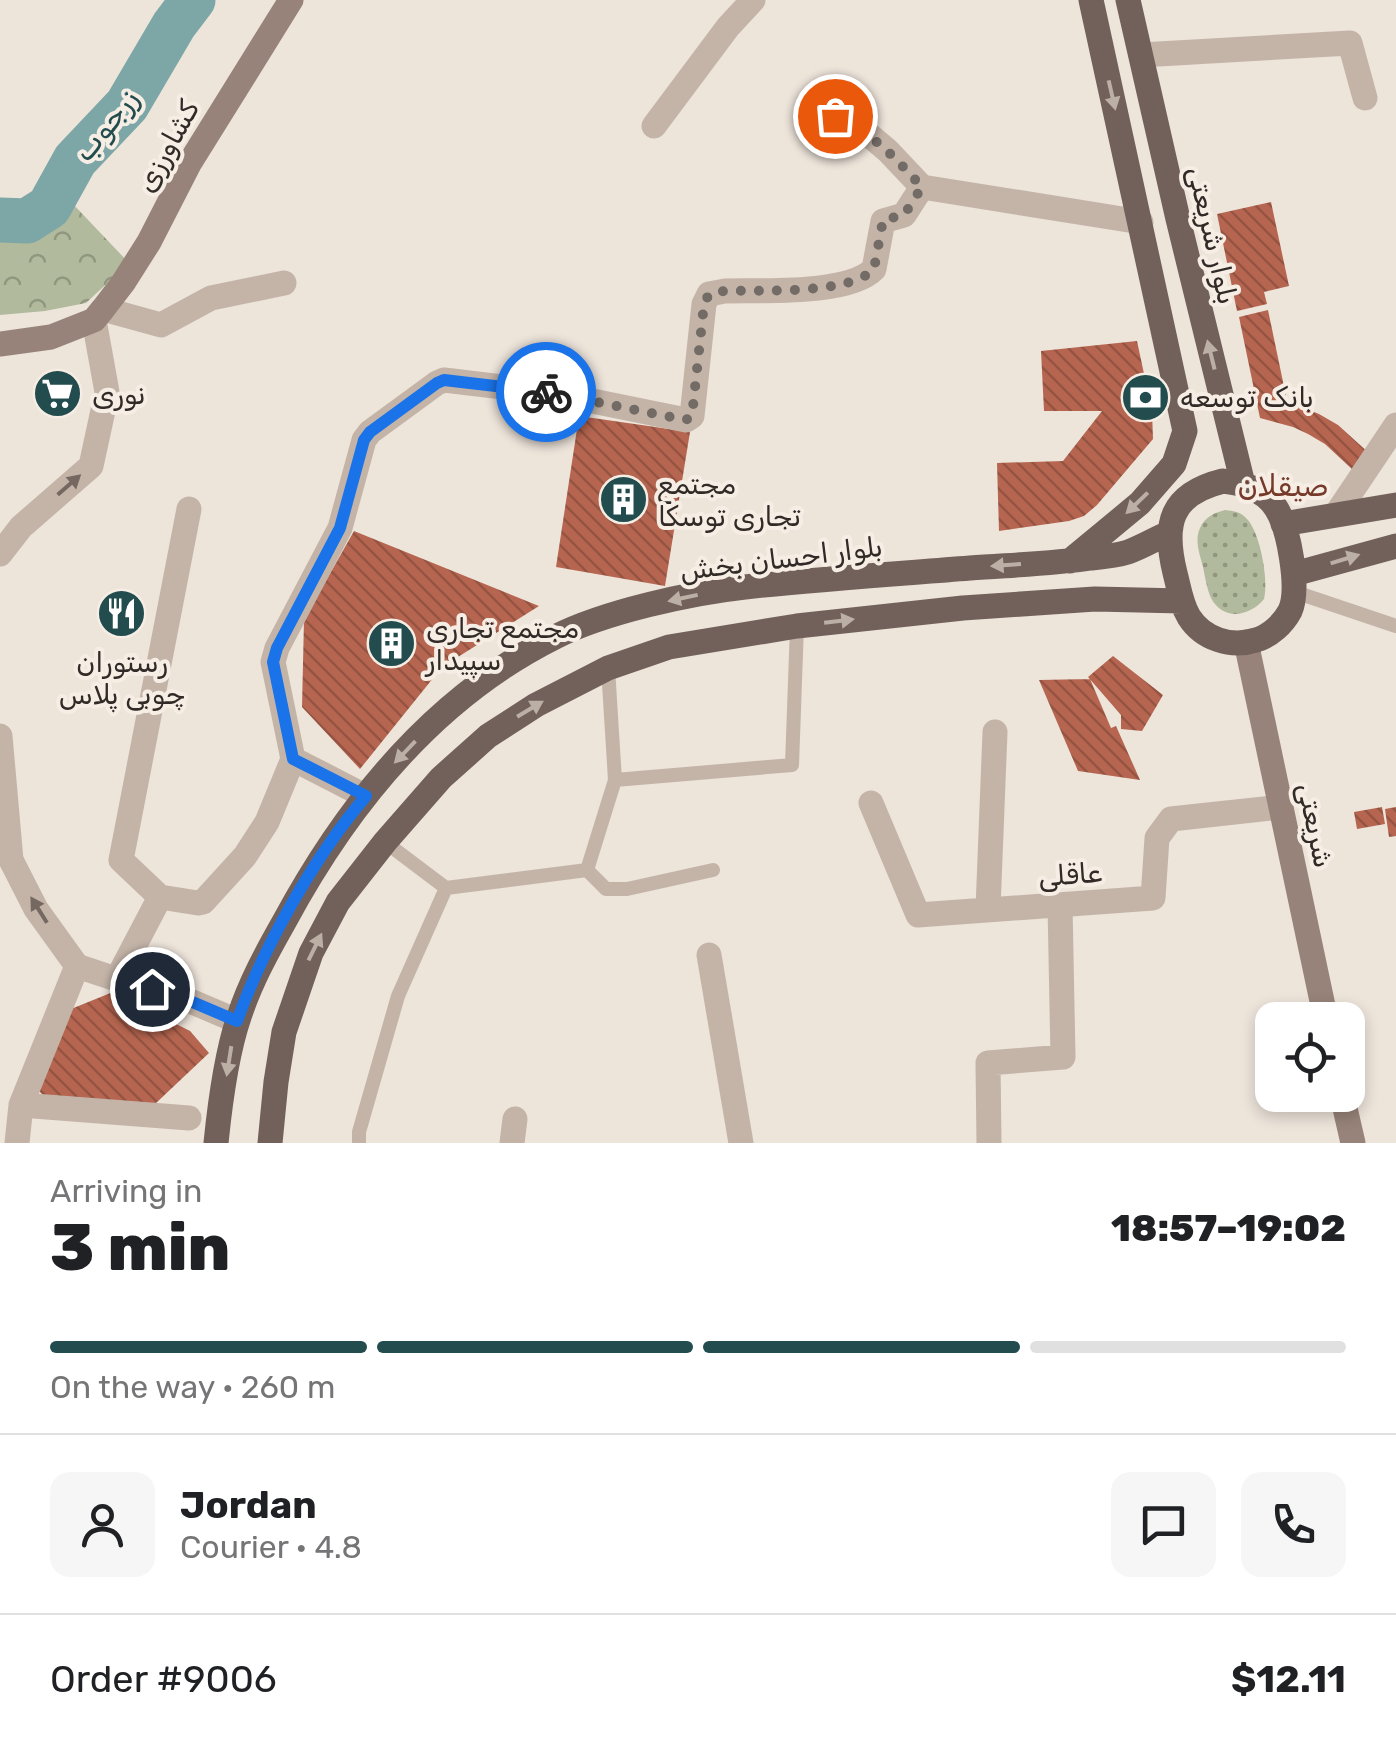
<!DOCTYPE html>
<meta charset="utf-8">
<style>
:root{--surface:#fff;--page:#f6f6f6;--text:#202124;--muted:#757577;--line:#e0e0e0;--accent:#224c4d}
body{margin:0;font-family:Rubik,"Noto Sans Arabic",sans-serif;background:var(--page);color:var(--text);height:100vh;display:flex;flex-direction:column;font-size:38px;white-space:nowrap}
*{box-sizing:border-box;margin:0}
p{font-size:32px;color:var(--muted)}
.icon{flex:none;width:55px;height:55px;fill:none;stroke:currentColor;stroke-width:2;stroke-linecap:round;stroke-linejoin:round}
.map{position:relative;height:1143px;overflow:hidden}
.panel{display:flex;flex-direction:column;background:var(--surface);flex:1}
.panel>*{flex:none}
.controls{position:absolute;left:1255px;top:1002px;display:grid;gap:20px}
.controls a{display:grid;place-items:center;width:110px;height:110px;border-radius:20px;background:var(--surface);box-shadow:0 5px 15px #0003;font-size:50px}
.pin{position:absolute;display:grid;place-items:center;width:85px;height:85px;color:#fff;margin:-42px;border:5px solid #fff;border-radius:50%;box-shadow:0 2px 10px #0007}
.courier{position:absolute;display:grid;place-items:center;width:100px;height:100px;margin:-50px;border:8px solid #1a73e8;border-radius:50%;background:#fff;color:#222;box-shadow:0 2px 12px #0007}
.headline em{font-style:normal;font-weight:800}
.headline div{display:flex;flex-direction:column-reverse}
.headline{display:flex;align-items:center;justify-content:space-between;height:170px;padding:0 50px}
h1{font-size:65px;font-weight:800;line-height:75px}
.bar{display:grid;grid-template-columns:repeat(4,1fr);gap:15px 10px;align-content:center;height:120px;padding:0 50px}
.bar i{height:12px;border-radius:8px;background:var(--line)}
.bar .current{background:var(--accent)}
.bar p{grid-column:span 4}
.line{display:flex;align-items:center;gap:25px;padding:0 50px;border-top:2px solid var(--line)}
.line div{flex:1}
.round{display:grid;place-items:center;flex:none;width:105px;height:105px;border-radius:20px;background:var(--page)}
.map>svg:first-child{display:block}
.grass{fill:url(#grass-dots)}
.forest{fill:url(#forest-crowns)}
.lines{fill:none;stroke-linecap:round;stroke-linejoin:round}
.river{stroke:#7da6a7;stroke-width:45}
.building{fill:url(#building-back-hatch)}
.lane{stroke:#c4b4a8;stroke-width:14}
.street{stroke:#c4b4a8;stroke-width:25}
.secondary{stroke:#978379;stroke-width:25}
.primary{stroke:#72615a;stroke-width:25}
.oneway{fill:#bbafa6}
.oneway2{fill:#746861}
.done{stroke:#736b66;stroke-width:10;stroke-dasharray:0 18}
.route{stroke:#1a73e8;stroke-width:12}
.labels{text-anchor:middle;stroke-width:8;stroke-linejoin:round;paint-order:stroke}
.street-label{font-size:28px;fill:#322a27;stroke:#f6eee5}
.poi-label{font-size:28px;fill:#322a27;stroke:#f6eee5;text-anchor:start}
.water-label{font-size:30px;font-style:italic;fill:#224c4d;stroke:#f6eee5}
.neighbourhood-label{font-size:30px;fill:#763a2b;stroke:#f6eee5}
</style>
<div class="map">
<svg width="1396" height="1143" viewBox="0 0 1396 1143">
<defs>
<pattern id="grass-dots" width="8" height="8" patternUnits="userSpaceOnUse" patternTransform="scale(2.5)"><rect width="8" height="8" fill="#b1ba9c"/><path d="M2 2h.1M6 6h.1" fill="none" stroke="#91977f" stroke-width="1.8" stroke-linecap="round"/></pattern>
<pattern id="forest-crowns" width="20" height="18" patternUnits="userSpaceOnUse" patternTransform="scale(2.5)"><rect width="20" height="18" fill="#b1ba9c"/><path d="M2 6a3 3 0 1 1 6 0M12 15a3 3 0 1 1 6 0" fill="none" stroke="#91977f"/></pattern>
<pattern id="building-back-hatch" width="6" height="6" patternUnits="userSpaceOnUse" patternTransform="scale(2.5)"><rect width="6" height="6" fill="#b66650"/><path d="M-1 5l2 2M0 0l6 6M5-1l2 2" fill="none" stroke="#955442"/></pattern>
</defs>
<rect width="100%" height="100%" fill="#ede4da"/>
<path class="grass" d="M1225 510C1234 511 1241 512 1247 519 1260 532 1269 581 1264 599 1250 616 1224 622 1211 598 1207 589 1205 577 1203 567 1200 555 1194 540 1200 528 1205 517 1214 513 1225 510Z"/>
<path class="forest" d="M72 203 129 263 86 303 45 311 0 315V238L33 234Z"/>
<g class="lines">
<path class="river" d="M0 220 27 221 49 207 75 160 127 105 174 25 193 0"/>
</g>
<path class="building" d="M1271 202 1289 286 1264 292 1267 304 1237 311 1217 214Z
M1268 310 1287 401 1319 414 1338 425 1370 454 1353 470 1325 444 1308 434 1293 427 1260 418 1239 317Z
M1137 341 1152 411 1153 439 1097 505 1084 516 1069 521 999 531 997 463 1063 461 1102 411H1044L1041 351Z
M579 416 690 432 665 586 556 567Z
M354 531 539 606 442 667 360 769 302 707 304 620Z
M1113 656 1163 695 1142 731 1121 729V715L1088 677Z
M1090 679 1111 728 1116 726 1140 780 1078 771 1039 680Z
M1382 807 1385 824 1357 829 1354 812Z
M1396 807V836L1389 837 1385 809Z
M113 992 190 1031 209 1053 155 1104 50 1102 39 1091 71 1009Z"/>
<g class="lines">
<path class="lane" d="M1295 592 1396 626
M615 780 792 765 797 626
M385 842 446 888
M587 870 606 889H627L713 870
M359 1143V1132L398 996 446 888 587 870 615 780 608 668"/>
<path class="street" d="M1141 55 1350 43 1365 98
M808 104 862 129 888 151 922 187
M654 126 728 27 753 0
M103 309 161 325 211 298 284 283
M1337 513 1396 425
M0 554 21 527 91 466 107 392 94 320
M0 736 11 860 36 909 77 966 128 983 176 995 237 1021
M365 796 293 759 273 662 277 648 340 528 364 440 370 432 437 383 444 380 553 393 686 420 692 416 704 304 709 294 725 291C761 290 849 295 874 269L883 221 904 215 922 187 1141 222
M871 803 918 915 1153 898 1157 838 1171 819 1281 807
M160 897 198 903 203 902 245 856 267 822 293 759
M988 909 995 732
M709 955 741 1143
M117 979 160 897 121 860 189 509
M21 1105 189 1118
M17 1143 21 1105 77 966
M512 1143 515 1119
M989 1143 988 1063 1063 1057 1060 905"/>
<path class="secondary" d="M0 344 51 337 94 320 103 309 123 283 149 242 189 164 291 0
M1246 642 1326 1020
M1342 1095 1353 1143"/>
<path class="primary" d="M1128 0 1178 219 1243 484
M1223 481C1236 483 1248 484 1259 492 1265 495 1272 502 1276 508 1289 528 1300 589 1290 611 1283 624 1270 636 1256 640 1231 648 1203 639 1189 617 1181 604 1179 588 1175 573 1163 524 1170 494 1223 481Z
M1283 524 1396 505
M1070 561 1140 503 1174 464 1185 431 1091 0
M1294 574 1396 546
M216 1143C220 1103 226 1055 239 1017 250 983 267 952 284 922 347 805 435 697 555 637 604 612 690 593 745 587 819 579 895 574 970 568 1010 565 1051 564 1091 558 1103 557 1116 556 1128 552 1142 547 1155 539 1169 533
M270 1143 276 1082 284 1032 311 953 338 902 385 842 441 778 488 736 536 705 608 668 669 647 797 626 963 608 1095 599 1182 601"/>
</g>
<defs><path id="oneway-solid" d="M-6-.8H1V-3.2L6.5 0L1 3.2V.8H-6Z" transform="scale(2.5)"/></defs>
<g class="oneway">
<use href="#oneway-solid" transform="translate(1112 95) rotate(77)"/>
<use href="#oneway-solid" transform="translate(1211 355) rotate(-104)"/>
<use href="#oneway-solid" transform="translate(1137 503) rotate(136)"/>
<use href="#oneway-solid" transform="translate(1345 559) rotate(-17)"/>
<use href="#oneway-solid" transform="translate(1006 565) rotate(176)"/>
<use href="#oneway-solid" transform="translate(683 598) rotate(168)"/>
<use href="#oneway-solid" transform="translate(839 621) rotate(-7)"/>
<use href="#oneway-solid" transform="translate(530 709) rotate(-31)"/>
<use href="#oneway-solid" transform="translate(405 752) rotate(134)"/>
<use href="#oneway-solid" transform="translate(315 947) rotate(-64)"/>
<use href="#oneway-solid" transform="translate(229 1061) rotate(99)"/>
</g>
<g class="oneway2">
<use href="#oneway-solid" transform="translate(69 485) rotate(-41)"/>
<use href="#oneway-solid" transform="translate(39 910) rotate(-122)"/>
</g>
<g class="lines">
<path class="done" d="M546 392 686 420 692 416 704 304 709 294 724 291C760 290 850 295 874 269L883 220 904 215 922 187C892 155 876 136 835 116"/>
<path class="route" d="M152 989 176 995 237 1021C264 946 314 857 366 796L293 759 273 662 277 648 340 528 364 440 370 432 437 383 444 380 546 392"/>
</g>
<defs>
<symbol id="supermarket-disc" viewBox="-11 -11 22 22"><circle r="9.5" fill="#224c4d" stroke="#f6eee5"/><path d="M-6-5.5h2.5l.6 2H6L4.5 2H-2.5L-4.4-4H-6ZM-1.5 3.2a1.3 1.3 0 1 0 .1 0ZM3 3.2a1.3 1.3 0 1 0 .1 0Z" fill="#fff"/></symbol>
<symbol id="bank-disc" viewBox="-11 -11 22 22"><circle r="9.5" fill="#224c4d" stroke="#f6eee5"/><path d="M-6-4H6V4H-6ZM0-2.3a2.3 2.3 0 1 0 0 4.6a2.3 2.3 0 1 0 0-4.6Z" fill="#fff"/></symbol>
<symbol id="building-disc" viewBox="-11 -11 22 22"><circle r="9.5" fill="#224c4d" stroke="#f6eee5"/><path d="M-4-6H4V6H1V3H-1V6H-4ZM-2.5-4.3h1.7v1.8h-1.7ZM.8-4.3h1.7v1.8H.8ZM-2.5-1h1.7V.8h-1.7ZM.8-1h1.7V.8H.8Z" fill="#fff"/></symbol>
<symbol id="restaurant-disc" viewBox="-11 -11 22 22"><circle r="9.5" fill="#224c4d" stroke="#f6eee5"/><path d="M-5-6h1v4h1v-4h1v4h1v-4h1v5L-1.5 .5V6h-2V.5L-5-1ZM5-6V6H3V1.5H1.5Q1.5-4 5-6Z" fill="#fff"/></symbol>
</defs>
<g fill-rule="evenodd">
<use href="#supermarket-disc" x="30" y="366" width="55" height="55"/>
<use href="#bank-disc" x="1118" y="370" width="55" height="55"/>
<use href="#building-disc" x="596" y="472" width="55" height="55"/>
<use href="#restaurant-disc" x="94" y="586" width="55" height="55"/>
<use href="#building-disc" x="364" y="616" width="55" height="55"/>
</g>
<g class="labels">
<g class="street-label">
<text transform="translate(167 146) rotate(-61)" y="10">کشاورزی</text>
<text transform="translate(1213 235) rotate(77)" y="10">بلوار شریعتی</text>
<text transform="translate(781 558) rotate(-7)" y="10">بلوار احسان بخش</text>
<text transform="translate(1316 825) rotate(78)" y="10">شریعتی</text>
<text transform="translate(1070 874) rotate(-4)" y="10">عاقلی</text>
</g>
<g class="poi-label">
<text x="92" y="404">نوری</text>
<text x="1180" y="407">بانک توسعه</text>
<text x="658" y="494">مجتمع<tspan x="658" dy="32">تجاری توسکا</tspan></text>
<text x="426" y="638">مجتمع تجاری<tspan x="426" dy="32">سپیدار</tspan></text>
<text x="122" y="672" text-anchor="middle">رستوران<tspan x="122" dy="32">چوبی پلاس</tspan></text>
</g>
<g class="water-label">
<text transform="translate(106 125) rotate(-51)" y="10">زرجوب</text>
</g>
<g class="neighbourhood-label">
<text x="1283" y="496">صیقلان</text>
</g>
</g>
</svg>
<div class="controls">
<a><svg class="icon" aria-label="locate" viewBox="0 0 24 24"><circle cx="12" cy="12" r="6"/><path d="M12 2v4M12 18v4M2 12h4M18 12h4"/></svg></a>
</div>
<div class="pin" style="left:835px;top:116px;background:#ea580c"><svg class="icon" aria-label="bag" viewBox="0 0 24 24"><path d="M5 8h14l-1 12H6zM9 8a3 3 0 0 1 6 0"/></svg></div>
<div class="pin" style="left:152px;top:989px;background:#1f2937"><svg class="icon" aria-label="home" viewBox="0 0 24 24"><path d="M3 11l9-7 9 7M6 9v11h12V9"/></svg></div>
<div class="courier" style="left:546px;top:392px"><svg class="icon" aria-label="bike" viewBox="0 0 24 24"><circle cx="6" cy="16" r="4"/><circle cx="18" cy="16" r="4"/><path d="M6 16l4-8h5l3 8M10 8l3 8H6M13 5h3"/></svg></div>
</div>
<section class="panel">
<div class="headline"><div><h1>3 min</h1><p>Arriving in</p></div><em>18:57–19:02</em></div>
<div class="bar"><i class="current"></i><i class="current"></i><i class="current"></i><i></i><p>On the way · 260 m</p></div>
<div class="line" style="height:180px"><a class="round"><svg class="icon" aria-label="person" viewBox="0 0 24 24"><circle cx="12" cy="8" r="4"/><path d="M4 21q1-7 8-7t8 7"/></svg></a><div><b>Jordan</b><p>Courier · 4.8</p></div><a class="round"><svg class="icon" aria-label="chat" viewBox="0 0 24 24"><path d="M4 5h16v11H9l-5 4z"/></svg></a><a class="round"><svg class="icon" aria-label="phone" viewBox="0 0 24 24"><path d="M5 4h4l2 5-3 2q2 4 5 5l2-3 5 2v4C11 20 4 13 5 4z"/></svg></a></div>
<div class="line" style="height:130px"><div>Order #9006</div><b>$12.11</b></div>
</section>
